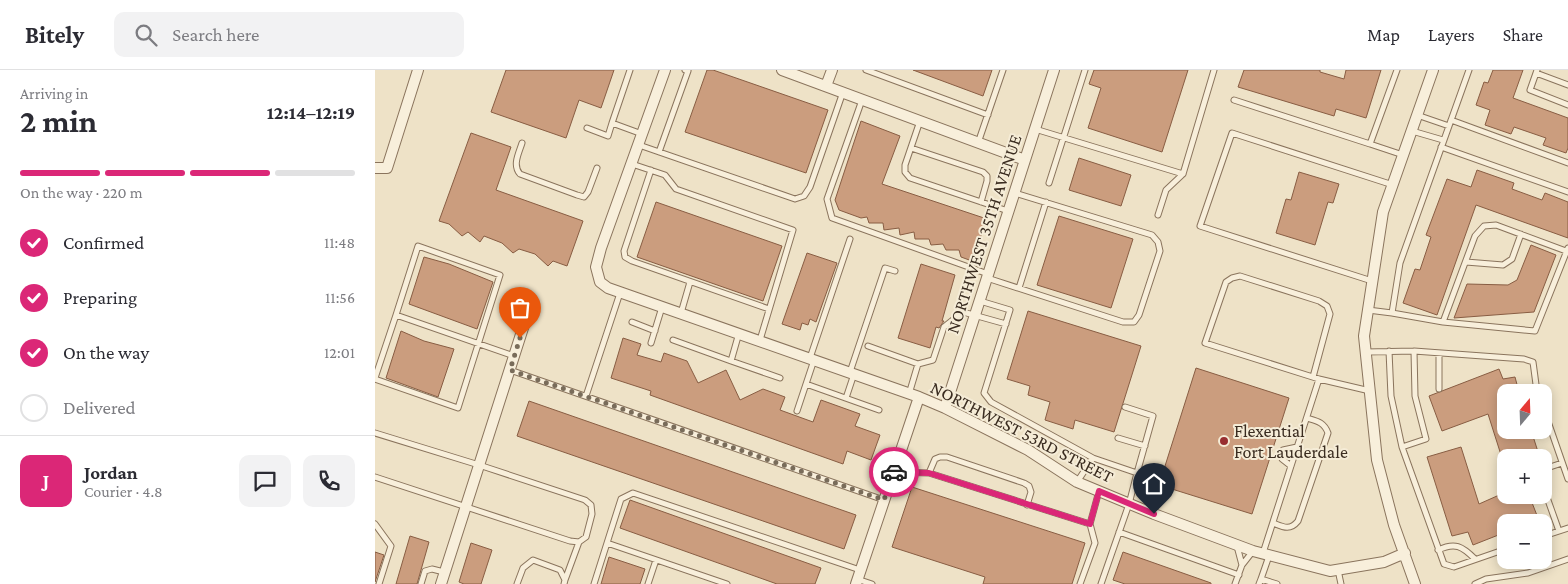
<!DOCTYPE html>
<meta charset="utf-8">
<style>
:root{--surface:#fff;--page:#f2f2f3;--text:#2b2b33;--muted:#7c7c81;--line:#e1e1e2;--accent:#db2777}
body{margin:0;font-family:"Crimson Pro",serif;background:var(--page);color:var(--text);height:100vh;display:flex;flex-direction:column;font-size:19px;white-space:nowrap}
*{box-sizing:border-box;margin:0}
p{font-size:16px;color:var(--muted)}
.icon{flex:none;width:28px;height:28px;fill:none;stroke:currentColor;stroke-width:2;stroke-linecap:round;stroke-linejoin:round}
.map{position:relative;flex:1;overflow:hidden}
.drawer{display:flex;flex-direction:column;background:var(--surface);width:375px}
.drawer>*{flex:none}
.needle{width:32px;rotate:19deg}
.controls{position:absolute;left:1122px;top:314px;display:grid;gap:10px}
.controls a{display:grid;place-items:center;width:55px;height:55px;border-radius:10px;background:var(--surface);box-shadow:0 2px 12px #0003;font-size:25px}
.pin{position:absolute;display:grid;place-items:center;width:42px;height:42px;color:#fff;margin:-51px -21px;border-radius:50% 50% 50% 0;rotate:-45deg;box-shadow:0 0 5px #0007}
.pin .icon{rotate:45deg}
.courier{position:absolute;display:grid;place-items:center;width:50px;height:50px;margin:-25px;border:4px solid #db2777;border-radius:50%;background:#fff;color:#222;box-shadow:0 1px 6px #0007}
.summary em{font-style:normal;font-weight:700}
.summary div{display:flex;flex-direction:column-reverse}
.summary{display:flex;align-items:center;justify-content:space-between;height:85px;padding:0 20px}
h1{font-size:32px;font-weight:700;line-height:38px}
.bar{display:grid;grid-template-columns:repeat(4,1fr);gap:8px 5px;align-content:center;height:60px;padding:0 20px}
.bar i{height:6px;border-radius:4px;background:var(--line)}
.bar .selected{background:var(--accent)}
.bar p{grid-column:span 4}
.line{display:flex;align-items:center;gap:12px;padding:0 20px;border-top:1px solid var(--line)}
.line div{flex:1}
.round{display:grid;place-items:center;flex:none;width:52px;height:52px;border-radius:10px;background:var(--page)}
ol{padding:0 20px;list-style:none}
li{display:flex;align-items:center;gap:15px;height:55px}
li p{margin-inline-start:auto}
li .icon{padding:5px;border-radius:50%;background:var(--accent);color:#fff;stroke-width:4}
li:last-child{color:var(--muted)}
li i{width:28px;height:28px;border:2px solid var(--line);border-radius:50%}
header{display:flex;align-items:center;gap:30px;box-sizing:border-box;height:70px;padding:0 25px;background:var(--surface);border-bottom:1px solid var(--line)}
header strong{font-size:24px}
nav{display:flex;gap:28px;margin-inline-start:auto;font-size:18px}
.search{width:350px;height:45px;background:var(--page);display:flex;align-items:center;gap:12px;box-sizing:border-box;padding:0 18px;border-radius:10px;color:var(--muted);font-size:19px}
main{display:flex;flex:1;min-height:0}
.map>svg:first-child{display:block}
.building{fill:#cb9d7e;stroke:#885d43}
.lines{fill:none;stroke-linecap:round;stroke-linejoin:round}
.service-casing{stroke:#8a745d;stroke-width:7}
.minor-casing{stroke:#8a745d;stroke-width:12}
.service{stroke:#f8efdb;stroke-width:5}
.minor{stroke:#f8efdb;stroke-width:10}
.done{stroke:#796c5a;stroke-width:5;stroke-dasharray:0 9}
.route{stroke:#db2777;stroke-width:6}
.poi-dot{fill:#982e30;stroke:#f5ecd7;stroke-width:2}
.labels{text-anchor:middle;stroke-width:4;stroke-linejoin:round;paint-order:stroke}
.street-label{font-size:18px;fill:#3a2c20;stroke:#f5ecd7}
.poi-label{font-size:18px;fill:#3a2c20;stroke:#f5ecd7;text-anchor:start}
</style>
<header>
<strong>Bitely</strong>
<div class="search"><svg class="icon" aria-label="search" viewBox="0 0 24 24"><circle cx="10" cy="10" r="6"/><path d="M15 15l6 6"/></svg>Search here</div>
<nav><a>Map</a><a>Layers</a><a>Share</a></nav>
</header>
<main>
<section class="drawer">
<div class="summary"><div><h1>2 min</h1><p>Arriving in</p></div><em>12:14–12:19</em></div>
<div class="bar"><i class="selected"></i><i class="selected"></i><i class="selected"></i><i></i><p>On the way · 220 m</p></div>
<ol>
<li><svg class="icon" aria-label="check" viewBox="0 0 24 24"><path d="M5 12l5 5 9-10"/></svg>Confirmed<p>11:48</p></li>
<li><svg class="icon" aria-label="check" viewBox="0 0 24 24"><path d="M5 12l5 5 9-10"/></svg>Preparing<p>11:56</p></li>
<li><svg class="icon" aria-label="check" viewBox="0 0 24 24"><path d="M5 12l5 5 9-10"/></svg>On the way<p>12:01</p></li>
<li><i></i>Delivered</li>
</ol>
<div class="line" style="height:90px"><b class="round" style="background:var(--accent);color:#fff">J</b><div><b>Jordan</b><p>Courier · 4.8</p></div><a class="round"><svg class="icon" aria-label="chat" viewBox="0 0 24 24"><path d="M4 5h16v11H9l-5 4z"/></svg></a><a class="round"><svg class="icon" aria-label="phone" viewBox="0 0 24 24"><path d="M5 4h4l2 5-3 2q2 4 5 5l2-3 5 2v4C11 20 4 13 5 4z"/></svg></a></div>
</section>
<div class="map">
<svg width="1193" height="514" viewBox="0 0 1193 514">
<rect width="100%" height="100%" fill="#eee2c7"/>
<path class="building" d="M131 0H239L226 38 204 30 191 68 116 42Z
M332 0H338L453 40 431 103 310 62Z
M538 0H617L608 26Z
M719 0H813L787 82 713 58 726 18 714 14Z
M869 0H945V2L969 9 971 0H1006L991 48 961 39 959 46 863 17Z
M1118 0H1148L1138 28 1193 48V78L1191 83 1168 75 1171 68 1139 57 1136 64 1110 55 1115 40 1101 35 1109 12 1113 13Z
M486 51 525 66 507 114 612 149 597 191 586 187 584 180H571L568 174 556 175 554 169H540L539 162 525 165 524 158 509 160 508 153H494L492 147 486 148 464 140 460 130Z
M96 63 136 77 121 120 208 151 192 196 178 191 173 196 160 184 144 179 138 183 127 173 109 166 105 172 93 162 87 166 74 154 64 151Z
M704 88 756 105 746 136 694 120Z
M1102 100 1139 113 1137 119 1167 130 1170 123 1193 132V168L1101 135 1062 245 1028 233 1040 199 1045 200 1056 167 1051 165 1072 109 1096 117Z
M924 102 964 114 958 133 953 132 940 175 901 163 911 129 916 130Z
M281 132 407 176 388 231 262 187Z
M684 146 758 169 736 238 662 215Z
M1156 175 1181 185 1159 242 1079 248 1092 214 1133 215 1142 210Z
M432 183 462 193 441 252 435 249 433 255 427 253 425 260 407 254Z
M49 187 74 194 118 212 102 259 34 234Z
M546 194 580 205 567 251H569L564 258 561 257 555 278 523 268Z
M653 241 766 276 739 362 700 350 698 359 670 350 675 332 653 325 655 316 632 309Z
M26 261 49 271 79 279 63 327 11 308Z
M248 268 266 274 262 285 286 292 289 283 312 291 323 313 351 300 365 330 388 319 410 327 405 340 438 352 446 330 485 344 480 356 505 365 496 390 472 381 468 394 275 325 276 321 236 308Z
M821 298 914 328 877 444 784 415Z
M1124 299 1128 309 1140 307 1144 322H1131V360H1156L1165 388H1127L1113 344 1067 361 1054 326Z
M154 331 481 445 469 479 142 366Z
M1086 377 1104 434 1131 422V425H1154L1163 448 1152 452H1131V462L1098 475 1093 462 1077 466 1052 387Z
M537 417 710 473 697 514H608L610 507 517 477Z
M255 430 446 498 440 514H402L245 458Z
M35 466 54 472 42 514H21Z
M96 473 117 480 106 514H89L84 512Z
M0 482 9 485 0 512Z
M748 482 836 513V514H750L738 510Z
M234 487 270 499 265 514H226Z"/>
<g class="lines">
<defs>
<path id="service" d="M255 0 237 53 267 64
M491 0 613 45
M1162 0 1161 3 1193 15
M1161 3 1155 20 1193 35
M487 30 452 129 457 148 613 204
M859 30 995 74 1022 0
M1042 45 1074 56
M1076 50 1193 93
M545 51 530 95V102L535 108 633 141
M212 58 233 66 237 53
M660 59 808 104 839 0
M1037 61 1068 70
M147 73C144 83 137 95 145 104L202 125 209 127 213 122 222 98
M603 73 628 0
M995 74 1028 85
M264 75 420 129 429 126 435 117 468 22
M1066 77 1193 122
M536 78 608 102 612 106V111L606 132
M284 82 313 1 310 0
M257 94 290 105 301 119 418 160 385 270
M276 100 249 181 250 187 257 191 394 239
M674 113 710 0
M783 145 791 120 808 104
M1091 192 1128 195 1137 189 1146 164
M612 208 748 252H759L764 245 785 181 783 172 777 165 640 123
M997 211 825 156 857 63 1018 115
M644 218 671 132
M605 231 635 240 609 323 616 332 718 388
M993 240 1017 243 1025 193 1094 0
M306 243 315 212
M1017 243 1068 252 1160 261 1193 178
M257 252 280 261
M1068 252 1100 166 1109 156 1121 155 1191 181
M298 270 356 291 364 263
M276 273 287 237
M493 276 543 294 534 324
M1014 281 1016 326 1027 377 1069 494 1079 497 1131 479
M991 282 1039 281 1149 289 1158 292 1162 322
M1064 283V319
M435 288 475 169
M356 291 405 308
M543 294 558 290 569 257 588 242 631 254
M135 300 509 430
M475 302 510 198 520 201
M938 307 955 244 952 236 944 231 865 206 857 208 851 212 830 273 944 309
M0 308 21 245
M0 309 83 338 125 205 43 176 21 245 139 286
M431 314 504 340
M211 326 245 223
M471 328 479 304
M750 337 778 346 762 403
M1169 340 1193 409
M422 341 439 290
M0 363 104 395 210 430 216 435 217 444 211 467 204 472 195 471 0 407
M743 368 770 376
M1027 377 1051 369 1040 326 1039 281
M916 396 907 389 906 383 908 380 922 377
M1169 399 1187 393
M519 402 554 403 715 454 724 421
M554 403 560 389 565 387H572L649 413 654 416 656 422 652 435
M702 412 718 388 762 403 754 434 726 514
M1169 419 1184 461
M898 453C908 457 915 461 923 451L953 363C949 352 942 351 932 348
M0 454 16 476 4 514
M744 462 864 505
M1169 466 1193 458
M232 473 246 429 258 423 485 500
M862 476 867 495
M1063 480C1080 472 1087 476 1100 489
M888 483 944 309 995 321
M963 500 966 514
M482 509 497 514
M886 509 894 486
M190 510 204 472
M46 514 50 501 57 499 69 502
M142 514 148 498 158 490 185 500 190 510 189 514
M219 514 232 473 352 514
M273 514 281 490
M705 514 720 473 715 454
M860 514 867 495 878 481
M884 514 886 509 902 514
M1100 514 1111 509 1153 503 1193 489"/>
<path id="minor" d="M290 0 226 178 221 197 225 212 233 218 544 327 570 338 653 380 702 412 779 444 878 481 955 501 1009 492 1030 483
M407 0 650 90
M451 16 457 0
M0 98H12L43 0
M570 338 679 0
M66 514 157 230
M481 514 544 327
M1040 514 1019 455 1002 390 989 266 1008 142 1058 0"/>
</defs>
<use href="#service" class="service-casing"/>
<use href="#minor" class="minor-casing"/>
<use href="#service" class="service"/>
<use href="#minor" class="minor"/>
</g>
<g class="lines">
<path class="done" d="M145 268 135 300 509 430 519 402"/>
<path class="route" d="M519 402 554 403 715 454 724 421 779 444"/>
</g>
<circle class="poi-dot" cx="849" cy="371" r="5"/>
<g class="labels">
<g class="street-label">
<text transform="translate(609 164) rotate(-72)" y="6">NORTHWEST 35TH AVENUE</text>
<text transform="translate(647 362) rotate(27)" y="6">NORTHWEST 53RD STREET</text>
</g>
<g class="poi-label">
<text x="859" y="367">Flexential<tspan x="859" dy="21">Fort Lauderdale</tspan></text>
</g>
</g>
</svg>
<div class="controls">
<a><svg class="needle" viewBox="-14 -14 28 28"><path d="M0-13l5 13h-10z" fill="#e53935"/><path d="M0 13l5-13h-10z" fill="#7c7c81"/></svg></a>
<a>+</a>
<a>−</a>
</div>
<div class="pin" style="left:145px;top:268px;background:#ea580c"><svg class="icon" aria-label="bag" viewBox="0 0 24 24"><path d="M5 8h14l-1 12H6zM9 8a3 3 0 0 1 6 0"/></svg></div>
<div class="pin" style="left:779px;top:444px;background:#1f2937"><svg class="icon" aria-label="home" viewBox="0 0 24 24"><path d="M3 11l9-7 9 7M6 9v11h12V9"/></svg></div>
<div class="courier" style="left:519px;top:402px"><svg class="icon" aria-label="car" viewBox="0 0 24 24"><path d="M5 17H2v-5l4-1 3-4h7l3 4 3 1v5h-3M9 17h6M6 11h13"/><circle cx="7" cy="17" r="2"/><circle cx="17" cy="17" r="2"/></svg></div>
</div>
</main>
